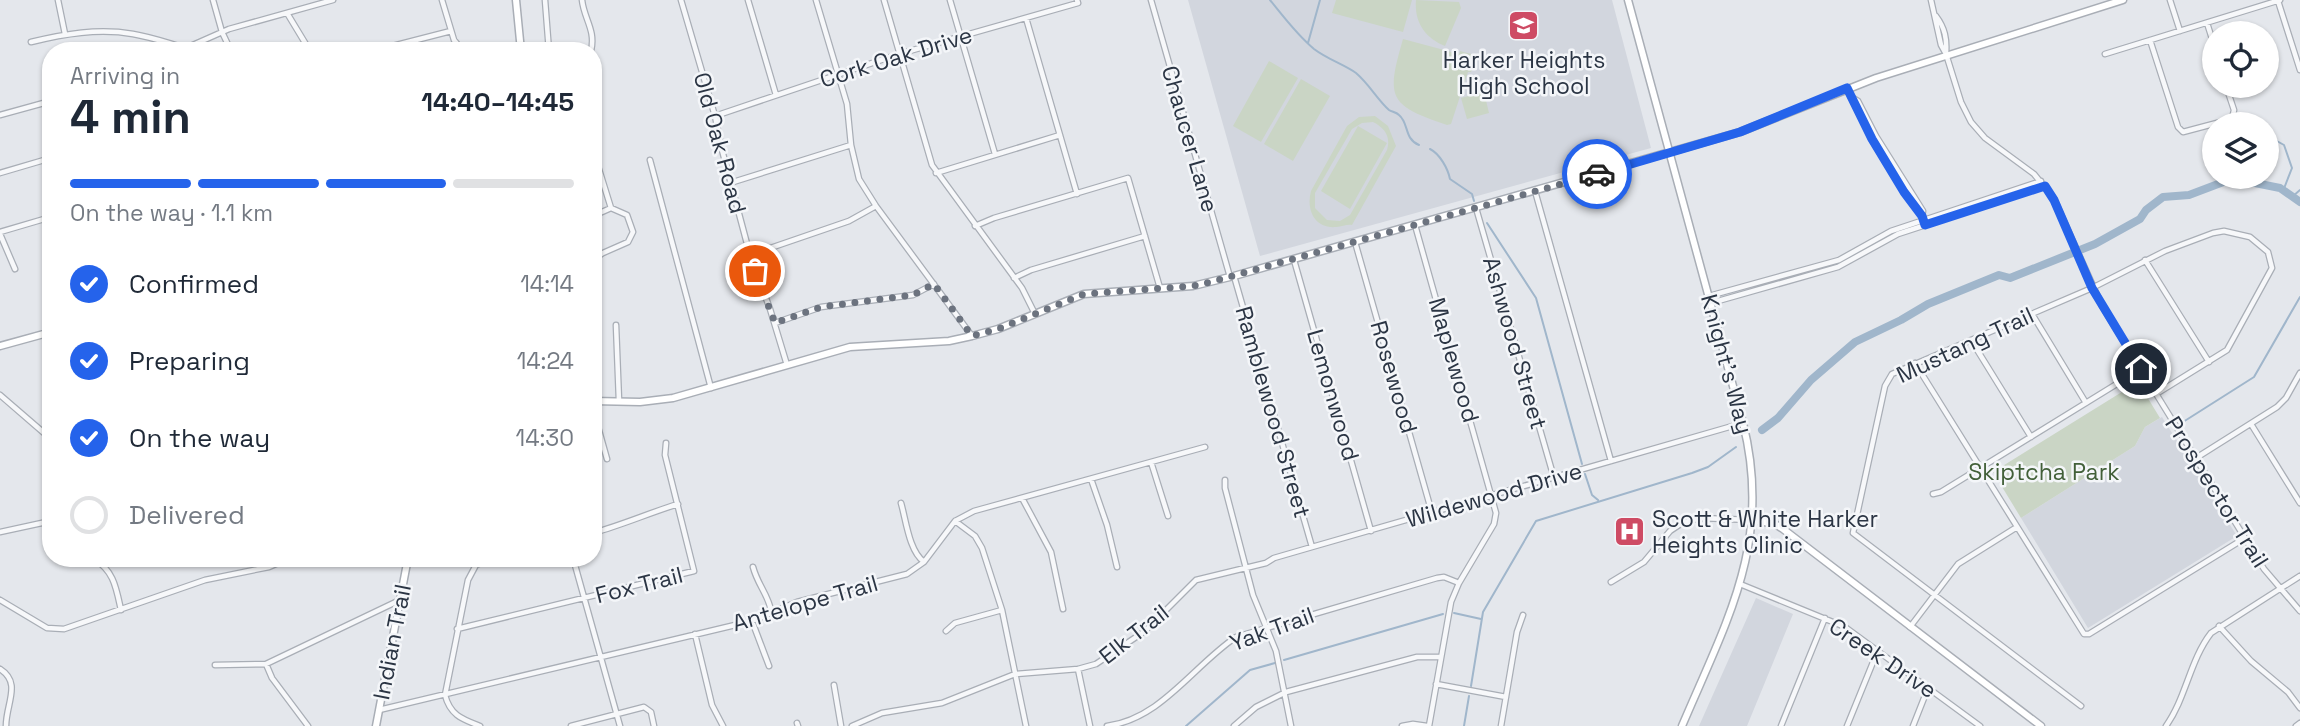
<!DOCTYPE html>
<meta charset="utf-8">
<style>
:root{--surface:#fff;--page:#f6f6f7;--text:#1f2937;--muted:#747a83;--line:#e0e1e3;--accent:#2563eb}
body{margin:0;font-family:"Space Grotesk",sans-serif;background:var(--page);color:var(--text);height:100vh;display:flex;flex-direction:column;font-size:26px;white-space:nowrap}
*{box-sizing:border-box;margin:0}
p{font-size:23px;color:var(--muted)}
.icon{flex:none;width:38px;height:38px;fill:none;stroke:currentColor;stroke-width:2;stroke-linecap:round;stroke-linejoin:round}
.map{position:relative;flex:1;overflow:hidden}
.details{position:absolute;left:42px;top:42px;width:560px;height:525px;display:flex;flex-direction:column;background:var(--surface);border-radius:28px;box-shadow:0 2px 5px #0004}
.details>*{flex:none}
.buttons{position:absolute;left:2202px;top:21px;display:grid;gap:14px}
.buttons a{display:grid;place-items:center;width:77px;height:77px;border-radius:50%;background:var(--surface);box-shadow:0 2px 5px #0004;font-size:35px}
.pin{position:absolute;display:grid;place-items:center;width:60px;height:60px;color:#fff;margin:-30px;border:4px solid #fff;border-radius:50%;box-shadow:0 2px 7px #0007}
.courier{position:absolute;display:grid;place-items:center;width:70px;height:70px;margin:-35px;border:5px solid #2563eb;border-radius:50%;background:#fff;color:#222;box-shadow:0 2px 9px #0007}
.summary em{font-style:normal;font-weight:700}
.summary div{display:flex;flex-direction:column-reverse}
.summary{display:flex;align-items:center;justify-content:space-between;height:119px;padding:0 28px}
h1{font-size:46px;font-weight:700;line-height:52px}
.bar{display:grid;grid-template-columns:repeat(4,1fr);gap:10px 7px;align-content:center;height:84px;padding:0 28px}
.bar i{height:9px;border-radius:5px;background:var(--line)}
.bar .on{background:var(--accent)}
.bar p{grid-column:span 4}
ol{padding:0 28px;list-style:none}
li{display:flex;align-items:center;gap:21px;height:77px}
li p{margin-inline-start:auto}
li .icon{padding:7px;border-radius:50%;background:var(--accent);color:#fff;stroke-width:4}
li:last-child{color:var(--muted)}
li i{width:38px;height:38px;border:4px solid var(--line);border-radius:50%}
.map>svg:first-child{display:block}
.built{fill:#d2d6de}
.green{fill:#cad5c5;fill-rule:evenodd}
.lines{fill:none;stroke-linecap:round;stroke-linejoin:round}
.stream{stroke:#a0b6cb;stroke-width:2}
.river{stroke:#a0b6cb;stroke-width:8}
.street-casing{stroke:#a9aeb6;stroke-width:7}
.secondary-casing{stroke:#a9aeb6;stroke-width:9}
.street{stroke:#f7f8fa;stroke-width:4.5}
.secondary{stroke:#fff;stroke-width:6}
.done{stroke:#6c737f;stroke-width:7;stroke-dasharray:0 12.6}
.route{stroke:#2563eb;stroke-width:9}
.labels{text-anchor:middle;stroke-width:5;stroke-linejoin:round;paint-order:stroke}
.street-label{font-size:23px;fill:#2b3544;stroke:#f4f6f9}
.poi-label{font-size:23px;fill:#2b3544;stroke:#f4f6f9}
.park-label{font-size:23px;fill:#426039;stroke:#f4f6f9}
</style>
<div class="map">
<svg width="2300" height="726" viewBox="0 0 2300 726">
<rect width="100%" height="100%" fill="#e4e7ec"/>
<path class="built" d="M1188 0H1612L1651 148 1260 256Z
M2162 417 2237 536 2088 628 2021 518 2135 446 2145 427Z
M1756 598 1793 614 1747 726H1699Z"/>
<path class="green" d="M1336 0H1412L1403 32 1332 13Z
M1416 0 1459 2 1461 8 1445 46C1425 38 1414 22 1416 0Z
M1403 39 1459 54 1460 51 1471 54 1475 62 1471 72H1468L1451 124 1447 125C1388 105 1386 98 1403 39Z
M1269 61 1298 78 1261 142 1233 126Z
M1301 79 1330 96 1293 161 1264 144Z
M1484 92 1489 113 1467 119 1461 98Z
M1375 116 1388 126 1396 146 1352 225C1347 224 1342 227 1336 227 1314 229 1306 209 1311 191L1347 126 1359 117ZM1373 122C1385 128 1391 137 1387 150L1350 215 1340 221 1327 220 1315 208V193L1352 129 1362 123Z
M1358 126 1387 143 1350 209 1321 191Z
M2138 382 2160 418 2145 427 2135 446 2021 518 1993 472Z"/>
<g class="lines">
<path class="stream" d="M1270 0C1283 16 1297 35 1314 49 1327 59 1345 65 1356 73 1369 84 1377 99 1389 110 1392 112 1396 112 1399 115 1409 123 1404 139 1419 145
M1308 43 1320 0
M2237 119 2246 124
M2266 135 2284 145 2292 168 2283 191
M1430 149C1440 154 1448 169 1450 179L1472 194 1474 201
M2292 197 2300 190
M1487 223 1536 298 1582 464
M2183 422 2254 377 2300 297
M1585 474 1592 495 1598 500
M1454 613 1481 619
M1284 660 1443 614
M1471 686 1483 612 1536 521 1692 473 1708 467 1736 447
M1186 726 1250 670 1275 663
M1464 726 1469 696"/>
<path class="river" d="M1762 430 1778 418 1811 380 1855 342 1901 320 1928 304 1999 275 2010 278 2095 244 2140 219 2146 210 2163 197 2189 195 2226 181 2255 183 2280 188 2300 202"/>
<defs>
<path id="street" d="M58 0 65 34
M213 0 222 32 231 51
M442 0 454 40 463 51
M545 0 549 51
M582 0C584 19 596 30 591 51
M681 0 715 116 722 150 750 255 770 309 787 365
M748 0 776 95
M816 0 847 104 851 145 859 179 876 206 972 336
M884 0 932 165 1022 288 1035 314
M950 0 995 154
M1151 0 1230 277
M1931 0 1941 45 1946 54 1961 102 1971 122 1985 138 2034 174 2054 199 2102 306 2264 569 2300 611
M2170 0 2180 31
M2278 1 2300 70
M287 13 310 51
M1936 16C1945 28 1947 39 1946 53
M1026 18 1077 194
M2207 23 2214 45
M2150 40 2178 127 2183 132 2232 119 2234 110 2226 86
M31 42C64 34 98 28 133 34 151 37 168 43 186 48
M186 48 229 29 333 0
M377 50 451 31
M2105 54 2280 0
M1847 88 1872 140 1904 192 1922 216
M1853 98 1858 101 1876 136 1923 211 1922 216
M0 115 51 101
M715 116 899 54 1078 3 1077 0
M593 150 611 208 627 215 633 232 628 242 603 253 593 260
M650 160 711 388
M0 173 51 158
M936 173 1060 135
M730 183 851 145
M1535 191 1611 461
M1476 208 1554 478
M593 216 611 208
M1415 225 1496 513 1494 524 1459 583 1451 602 1429 726
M975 226 994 218 1128 178 1160 288
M0 232 51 217
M0 234 15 269
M1355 242 1432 513
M750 255 849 221 876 206
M1294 260 1371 531
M2145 260 2209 362
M1234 276 1312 547
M1014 278 1031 270 1145 236
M1709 296 1839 260 1891 231 2041 181
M1711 303 1838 267 1898 234 2045 186
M2032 314 2086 403
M775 323 821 307 913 295 934 284
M616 325 619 401
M1971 340 2031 437
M1915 363 2084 634H2089L2245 538
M0 395 51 439
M593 409 607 459
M2251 424 2300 503
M2196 458 2277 407 2286 398 2300 373
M1151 462 1168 516
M1091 479 1107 525 1117 567
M1225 480V488L1253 595 1276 651 1291 726
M1933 494 1941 492 2141 369
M1022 498 1051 552 1063 609
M901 503C906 520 909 551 924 562
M955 521 975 536 982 548 1002 610 1026 726
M0 532 51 521
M593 533C622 525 649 513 678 504
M93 558C114 571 116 587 121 610
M573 558 620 726
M753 567C758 586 768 593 772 614
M1611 582 1644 562 1670 531 1682 523 1700 518 1752 520
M1740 584 1845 627 1980 726
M0 600 47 628 64 629 205 580 269 567 290 558
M752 621 769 666
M2219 626 2251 661 2288 692 2300 708
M1910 627 1958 564 2017 527
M457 629 694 571 665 455 666 443
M946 631 955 623 1002 610
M695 634 712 705 723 726
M266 664 400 600
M215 665 266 664 272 678 308 726
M0 669C22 683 6 703 6 726
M1078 669 1090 726
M1436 684 1506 697
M834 685 841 726
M2081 706 1853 533 1885 386 1892 374 2092 288 2165 251 2213 233 2224 231 2250 237 2268 252 2272 268 2227 350 2156 394
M379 710 752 621 797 602 907 574 924 562 955 521 974 511 1205 447
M797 723 798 726
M480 726C462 719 450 715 445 695L468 580 476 565 494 558
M571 726 644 707 651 712 654 726
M852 726 882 713 942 703 1015 674 1078 669 1096 664 1145 631 1196 580 1266 563 1274 558 1312 547 1743 423
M1107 726C1161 719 1193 666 1236 637L1437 578 1444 577 1459 583
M1234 726 1256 707 1286 692 1417 657H1441
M1402 726 1413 724 1427 726
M1501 726 1517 632 1523 615
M1781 726 1825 618
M1847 726 1878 650
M1913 726 1928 688
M2166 726C2186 698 2190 660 2211 633L2300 576
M2296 726 2300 723"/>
<path id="secondary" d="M516 0 521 51
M1628 0 1743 423C1773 542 1727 620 1682 726
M0 346 51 332
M593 401 640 402 673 398 850 347 949 341 972 336 998 329 1084 294 1193 286 1234 276 1740 132 1876 78 2123 0
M1753 520 1775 524 1783 529 2041 726
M376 726 408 558"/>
</defs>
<use href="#street" class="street-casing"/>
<use href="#secondary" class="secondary-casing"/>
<use href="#street" class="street"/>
<use href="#secondary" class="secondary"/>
</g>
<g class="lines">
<path class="done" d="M755 271 775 323 821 307 913 295 934 284 972 336 998 329 1084 294 1193 286 1211 282 1597 174"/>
<path class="route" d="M1597 174 1740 132 1847 88 1872 139 1904 192 1922 216 1925 225 2045 186 2054 200 2092 288 2141 369"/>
</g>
<defs>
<symbol id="school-square" viewBox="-11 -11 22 22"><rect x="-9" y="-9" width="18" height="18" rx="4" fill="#ce4b64" stroke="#f4f6f9"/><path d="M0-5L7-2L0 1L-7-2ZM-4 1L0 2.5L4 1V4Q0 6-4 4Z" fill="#fff"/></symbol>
<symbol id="hospital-square" viewBox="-11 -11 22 22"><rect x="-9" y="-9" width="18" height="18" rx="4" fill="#ce4b64" stroke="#f4f6f9"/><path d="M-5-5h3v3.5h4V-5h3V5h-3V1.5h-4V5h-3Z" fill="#fff"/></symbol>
</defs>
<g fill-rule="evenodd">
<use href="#school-square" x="1506" y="8" width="35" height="35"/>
<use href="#hospital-square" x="1612" y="514" width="35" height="35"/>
</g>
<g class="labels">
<g class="street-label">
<text transform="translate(896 57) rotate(-17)" y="8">Cork Oak Drive</text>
<text transform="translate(1190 139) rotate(74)" y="8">Chaucer Lane</text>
<text transform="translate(720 143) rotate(75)" y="8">Old Oak Road</text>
<text transform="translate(1515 343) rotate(74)" y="8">Ashwood Street</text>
<text transform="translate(1965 345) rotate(-25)" y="8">Mustang Trail</text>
<text transform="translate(1454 360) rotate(74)" y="8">Maplewood</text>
<text transform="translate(1727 364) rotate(75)" y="8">Knight's Way</text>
<text transform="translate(1394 377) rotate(74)" y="8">Rosewood</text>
<text transform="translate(1333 395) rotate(74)" y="8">Lemonwood</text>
<text transform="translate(1273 412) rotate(74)" y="8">Ramblewood Street</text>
<text transform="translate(2217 492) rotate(58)" y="8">Prospector Trail</text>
<text transform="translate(1494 495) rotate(-16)" y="8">Wildewood Drive</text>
<text transform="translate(639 585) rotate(-14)" y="8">Fox Trail</text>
<text transform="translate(805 603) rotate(-16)" y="8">Antelope Trail</text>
<text transform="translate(1272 629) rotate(-20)" y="8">Yak Trail</text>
<text transform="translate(1134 634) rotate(-38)" y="8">Elk Trail</text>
<text transform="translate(392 642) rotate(-79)" y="8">Indian Trail</text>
<text transform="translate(1883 658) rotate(34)" y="8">Creek Drive</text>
</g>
<g class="poi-label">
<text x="1524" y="68">Harker Heights<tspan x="1524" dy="26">High School</tspan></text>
<text x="1652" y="527" text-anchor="start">Scott &amp; White Harker<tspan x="1652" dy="26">Heights Clinic</tspan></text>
</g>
<g class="park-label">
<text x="2044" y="480">Skiptcha Park</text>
</g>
</g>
</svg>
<div class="buttons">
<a><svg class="icon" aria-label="locate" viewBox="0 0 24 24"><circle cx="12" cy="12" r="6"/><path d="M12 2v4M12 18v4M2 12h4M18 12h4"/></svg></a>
<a><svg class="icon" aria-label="layers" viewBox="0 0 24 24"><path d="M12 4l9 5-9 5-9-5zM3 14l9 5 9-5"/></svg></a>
</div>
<div class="pin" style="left:755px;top:271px;background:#ea580c"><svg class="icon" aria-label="bag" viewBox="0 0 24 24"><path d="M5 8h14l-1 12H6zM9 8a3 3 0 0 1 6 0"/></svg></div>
<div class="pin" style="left:2141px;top:369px;background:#1f2937"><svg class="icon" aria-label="home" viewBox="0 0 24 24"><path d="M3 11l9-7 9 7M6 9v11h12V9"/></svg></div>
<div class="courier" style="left:1597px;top:174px"><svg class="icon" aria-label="car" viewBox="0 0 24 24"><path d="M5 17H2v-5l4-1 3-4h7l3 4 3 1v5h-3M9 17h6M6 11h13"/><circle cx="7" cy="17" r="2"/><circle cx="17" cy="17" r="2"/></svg></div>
<section class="details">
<div class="summary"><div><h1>4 min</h1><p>Arriving in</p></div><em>14:40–14:45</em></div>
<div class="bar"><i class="on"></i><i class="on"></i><i class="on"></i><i></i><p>On the way · 1.1 km</p></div>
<ol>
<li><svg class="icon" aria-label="check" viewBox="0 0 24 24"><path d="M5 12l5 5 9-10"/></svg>Confirmed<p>14:14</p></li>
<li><svg class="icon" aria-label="check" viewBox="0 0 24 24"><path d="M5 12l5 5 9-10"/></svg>Preparing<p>14:24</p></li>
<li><svg class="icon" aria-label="check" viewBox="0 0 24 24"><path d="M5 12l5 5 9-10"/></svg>On the way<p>14:30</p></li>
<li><i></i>Delivered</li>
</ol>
</section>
</div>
